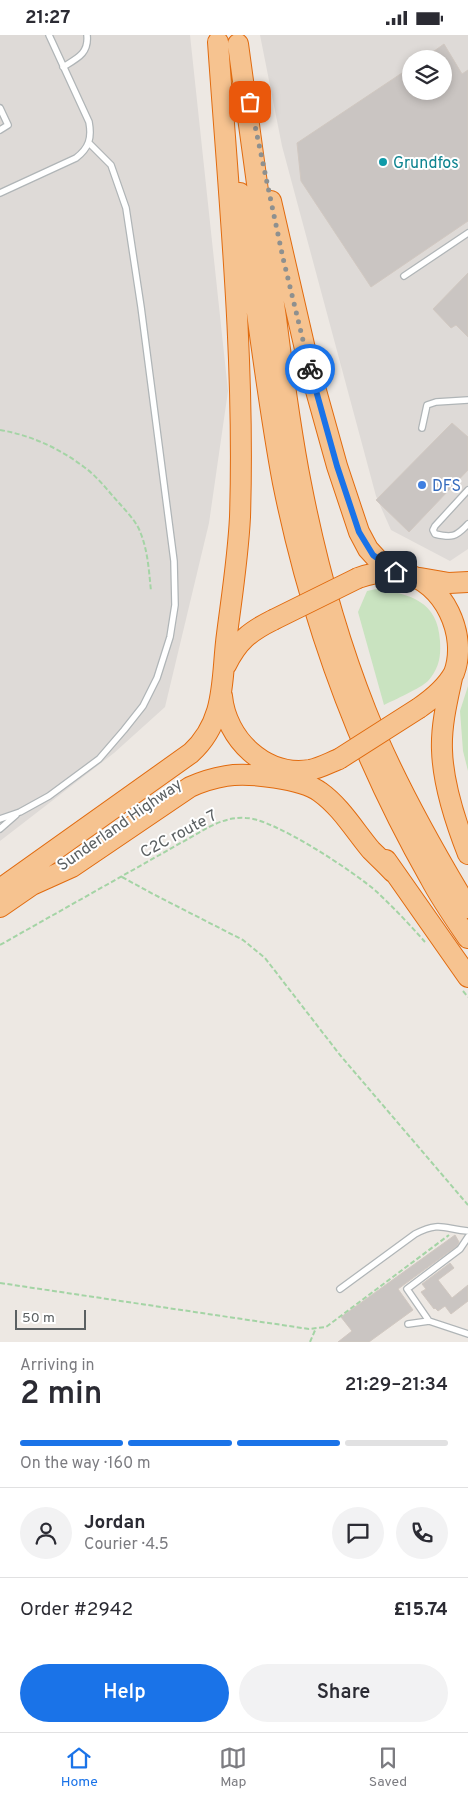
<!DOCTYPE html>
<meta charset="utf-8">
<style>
:root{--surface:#fff;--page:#f2f2f3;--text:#2b2b33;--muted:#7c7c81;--line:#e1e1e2;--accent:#1a73e8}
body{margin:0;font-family:Overpass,sans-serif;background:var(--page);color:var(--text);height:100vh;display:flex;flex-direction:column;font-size:19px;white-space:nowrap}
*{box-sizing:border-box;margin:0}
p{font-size:16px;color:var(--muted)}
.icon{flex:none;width:28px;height:28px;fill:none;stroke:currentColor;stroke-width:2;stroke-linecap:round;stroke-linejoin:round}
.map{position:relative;height:1307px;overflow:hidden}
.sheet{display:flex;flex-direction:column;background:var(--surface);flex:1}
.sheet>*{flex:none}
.tools{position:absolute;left:402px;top:15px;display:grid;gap:10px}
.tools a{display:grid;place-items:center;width:50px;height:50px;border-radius:50%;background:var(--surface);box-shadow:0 2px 8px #0003;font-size:25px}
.scale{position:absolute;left:15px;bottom:12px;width:71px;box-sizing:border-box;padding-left:5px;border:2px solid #5b6062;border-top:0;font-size:14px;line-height:18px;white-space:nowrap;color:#5b6062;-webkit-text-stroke:4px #fff;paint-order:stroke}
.pin{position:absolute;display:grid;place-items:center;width:42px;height:42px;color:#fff;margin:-21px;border-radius:10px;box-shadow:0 2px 8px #0006}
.courier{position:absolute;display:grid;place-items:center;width:50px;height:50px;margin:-25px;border:4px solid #1a73e8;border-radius:50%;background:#fff;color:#222;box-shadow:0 1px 6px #0007}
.headline em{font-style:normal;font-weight:600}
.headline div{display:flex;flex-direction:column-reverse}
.headline{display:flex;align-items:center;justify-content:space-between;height:85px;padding:0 20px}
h1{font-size:32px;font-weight:600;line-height:38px}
.bar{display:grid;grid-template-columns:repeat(4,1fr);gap:8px 5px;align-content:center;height:60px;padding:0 20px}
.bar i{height:6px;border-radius:4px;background:var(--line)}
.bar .current{background:var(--accent)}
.bar p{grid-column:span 4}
.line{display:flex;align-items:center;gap:12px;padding:0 20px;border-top:1px solid var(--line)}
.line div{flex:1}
.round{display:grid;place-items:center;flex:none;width:52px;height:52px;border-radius:26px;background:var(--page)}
.cta{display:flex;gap:10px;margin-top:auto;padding:10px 20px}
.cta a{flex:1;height:58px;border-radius:30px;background:var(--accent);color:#fff;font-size:20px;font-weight:600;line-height:58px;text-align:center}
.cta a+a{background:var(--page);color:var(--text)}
.status{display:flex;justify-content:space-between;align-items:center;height:35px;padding:0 25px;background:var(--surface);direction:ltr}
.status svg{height:14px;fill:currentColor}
.dock{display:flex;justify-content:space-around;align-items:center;height:70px;border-top:1px solid var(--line);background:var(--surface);font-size:14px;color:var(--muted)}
.dock a{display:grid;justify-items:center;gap:2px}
.dock .current{color:var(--accent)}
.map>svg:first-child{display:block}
.industrial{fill:#dedad7;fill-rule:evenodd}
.green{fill:#c9e3c0}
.building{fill:#cac5c2;stroke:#d1c8c1}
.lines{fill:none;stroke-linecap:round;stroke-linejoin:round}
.lane-casing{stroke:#b0b5b7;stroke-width:8}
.highway-casing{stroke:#e16b0f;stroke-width:22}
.path{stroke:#a4d4a5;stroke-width:2;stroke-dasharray:5 2.5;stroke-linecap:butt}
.lane{stroke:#fff;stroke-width:5.5}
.highway{stroke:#f6c390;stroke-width:20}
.highway-bridge-casing{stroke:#e16b0f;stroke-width:22;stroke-linecap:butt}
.highway-bridge{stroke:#f6c390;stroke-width:20}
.done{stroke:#8e908f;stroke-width:5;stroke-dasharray:0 9}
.route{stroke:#1a73e8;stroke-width:6}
.culture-dot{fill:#0f9aa8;stroke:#fff;stroke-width:2}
.shop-dot{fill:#3f7fe0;stroke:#fff;stroke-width:2}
.labels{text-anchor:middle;stroke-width:4;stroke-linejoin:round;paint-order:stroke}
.culture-label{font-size:16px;fill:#0d838f;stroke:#fff;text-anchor:start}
.shop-label{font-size:16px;fill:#366cbe;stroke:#fff;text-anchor:start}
.street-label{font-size:16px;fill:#5b6062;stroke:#fff}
</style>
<div class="status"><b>21:27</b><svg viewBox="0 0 49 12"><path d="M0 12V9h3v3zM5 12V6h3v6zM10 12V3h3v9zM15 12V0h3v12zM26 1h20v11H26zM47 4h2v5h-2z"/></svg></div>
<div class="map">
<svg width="468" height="1307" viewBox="0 0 468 1307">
<rect width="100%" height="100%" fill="#ede8e3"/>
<path class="industrial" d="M0 0H190L228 356 209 488 165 672 114 718 0 806Z
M260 0H468V514L450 526 391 495 376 461 282 111ZM411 24H444V56H411Z"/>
<path class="green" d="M376 554C410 559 438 566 440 606 441 622 439 633 428 646 421 653 394 665 384 670L358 577 367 556Z
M468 651V736L463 716 460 676Z"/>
<path class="building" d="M444 9 462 39 468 35V186L371 252 301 146 297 108 411 32V56H444V24H423Z
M468 238V302L456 290 451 293 433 274Z
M452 388 468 402V435L409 497 376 465Z
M455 1200 459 1207 457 1211 398 1254 413 1275 369 1307H338L352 1296 341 1282Z
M450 1228 454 1233 438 1245 452 1263 468 1250V1266L451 1279 445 1271 438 1276 435 1273 434 1274 421 1257 426 1254 422 1249Z"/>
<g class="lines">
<defs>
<path id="lane" d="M63 32C78 23 89 18 87 0
M0 73 8 90 0 95
M0 158 76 123C89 113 92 103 89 87L49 0
M404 241 468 198
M422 393 427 370 436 367 468 365
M468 455 435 491 433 495 435 499C452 503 456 502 468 489
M0 784 20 777 49 761 99 724 124 695 143 671 157 643 170 602 175 570 174 526 141 272 126 173 111 130 89 108
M0 794 16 780
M340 1254 415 1199C440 1186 444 1194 468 1196
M429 1286 407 1254 460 1214 468 1202
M408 1289 429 1286 468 1299"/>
<path id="highway" d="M238 9C250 100 263 192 276 283 283 338 290 394 301 449 316 526 337 603 366 676 393 744 430 810 468 873
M240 158C255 254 265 352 283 448 311 586 360 720 430 843 441 864 455 884 468 903
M271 166 308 327 337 431 359 497 368 514 378 525 396 537
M358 543C372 538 388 535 403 538 444 547 468 600 454 638 446 653 432 664 419 673
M420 543 449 548 468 547
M226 630C238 606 249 597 273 585
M452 643C447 666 441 691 442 715 443 750 455 786 468 819
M222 661C226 704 265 742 310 735 320 733 329 728 339 724
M386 825 468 942
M32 850 72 832 190 752C201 747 214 743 226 741 248 737 303 744 320 757 341 772 355 796 371 815 378 822 386 829 393 837
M0 854 191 718C227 685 221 643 227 599 232 560 238 522 240 482 245 324 229 165 218 7
M0 872 42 843"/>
</defs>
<use href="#lane" class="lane-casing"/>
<use href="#highway" class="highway-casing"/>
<path class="path" d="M0 395C30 400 59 413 84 432 97 441 108 456 119 468 127 477 137 487 141 499 148 517 149 537 151 556
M122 842 153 859 243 905 265 923 340 1020 468 1170
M0 910 209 792C221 786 232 782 246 783 273 783 356 838 377 857 394 873 410 890 425 907
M463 956 468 962
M0 1248 309 1294 326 1292 449 1200
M310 1307 316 1293"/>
<use href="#lane" class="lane"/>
<use href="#highway" class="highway"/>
<defs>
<path id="highway-bridge" d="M273 585 358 543
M339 724 419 673"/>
</defs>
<use href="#highway-bridge" class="highway-bridge-casing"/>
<use href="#highway-bridge" class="highway-bridge"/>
</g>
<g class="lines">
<path class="done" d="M250 67 283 223 310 334"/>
<path class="route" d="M310 334 337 431 359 497 373 520 396 537"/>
</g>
<circle class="culture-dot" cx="383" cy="127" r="5"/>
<circle class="shop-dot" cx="422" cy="450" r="5"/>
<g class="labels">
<g class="culture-label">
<text x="393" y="133">Grundfos</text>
</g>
<g class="shop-label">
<text x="432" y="456">DFS</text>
</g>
<g class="street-label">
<text transform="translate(119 789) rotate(-35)" y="6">Sunderland Highway</text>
<text transform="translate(178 798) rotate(-28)" y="6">C2C route 7</text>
</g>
</g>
</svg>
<div class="tools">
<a><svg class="icon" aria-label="layers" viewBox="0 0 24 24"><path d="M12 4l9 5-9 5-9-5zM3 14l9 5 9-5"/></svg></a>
</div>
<div class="scale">50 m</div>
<div class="pin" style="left:250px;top:67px;background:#ea580c"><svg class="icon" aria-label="bag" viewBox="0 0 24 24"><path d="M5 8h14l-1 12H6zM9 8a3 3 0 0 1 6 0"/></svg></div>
<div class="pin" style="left:396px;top:537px;background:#1f2937"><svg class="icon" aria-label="home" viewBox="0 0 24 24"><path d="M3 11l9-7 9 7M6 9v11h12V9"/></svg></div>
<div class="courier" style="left:310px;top:334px"><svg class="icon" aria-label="bike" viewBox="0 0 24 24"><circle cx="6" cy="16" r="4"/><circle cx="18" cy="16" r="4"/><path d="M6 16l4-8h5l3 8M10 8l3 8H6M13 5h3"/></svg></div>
</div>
<section class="sheet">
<div class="headline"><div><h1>2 min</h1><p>Arriving in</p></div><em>21:29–21:34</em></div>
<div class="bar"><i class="current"></i><i class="current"></i><i class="current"></i><i></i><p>On the way · 160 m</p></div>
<div class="line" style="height:90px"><a class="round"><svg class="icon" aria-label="person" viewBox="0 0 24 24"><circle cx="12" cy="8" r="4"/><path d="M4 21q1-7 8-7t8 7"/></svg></a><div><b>Jordan</b><p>Courier · 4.5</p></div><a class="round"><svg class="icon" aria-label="chat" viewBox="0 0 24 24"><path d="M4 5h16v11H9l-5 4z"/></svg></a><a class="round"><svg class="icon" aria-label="phone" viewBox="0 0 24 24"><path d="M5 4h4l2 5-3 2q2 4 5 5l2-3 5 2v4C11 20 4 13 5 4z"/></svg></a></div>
<div class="line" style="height:65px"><div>Order #2942</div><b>£15.74</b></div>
<div class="cta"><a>Help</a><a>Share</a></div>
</section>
<nav class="dock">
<a class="current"><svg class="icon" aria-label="home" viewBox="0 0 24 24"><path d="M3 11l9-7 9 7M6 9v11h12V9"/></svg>Home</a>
<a><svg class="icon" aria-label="map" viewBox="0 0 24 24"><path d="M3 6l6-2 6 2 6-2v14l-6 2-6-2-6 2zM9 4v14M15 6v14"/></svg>Map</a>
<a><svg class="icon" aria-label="saved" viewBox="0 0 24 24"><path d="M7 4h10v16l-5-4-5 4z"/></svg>Saved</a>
</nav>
